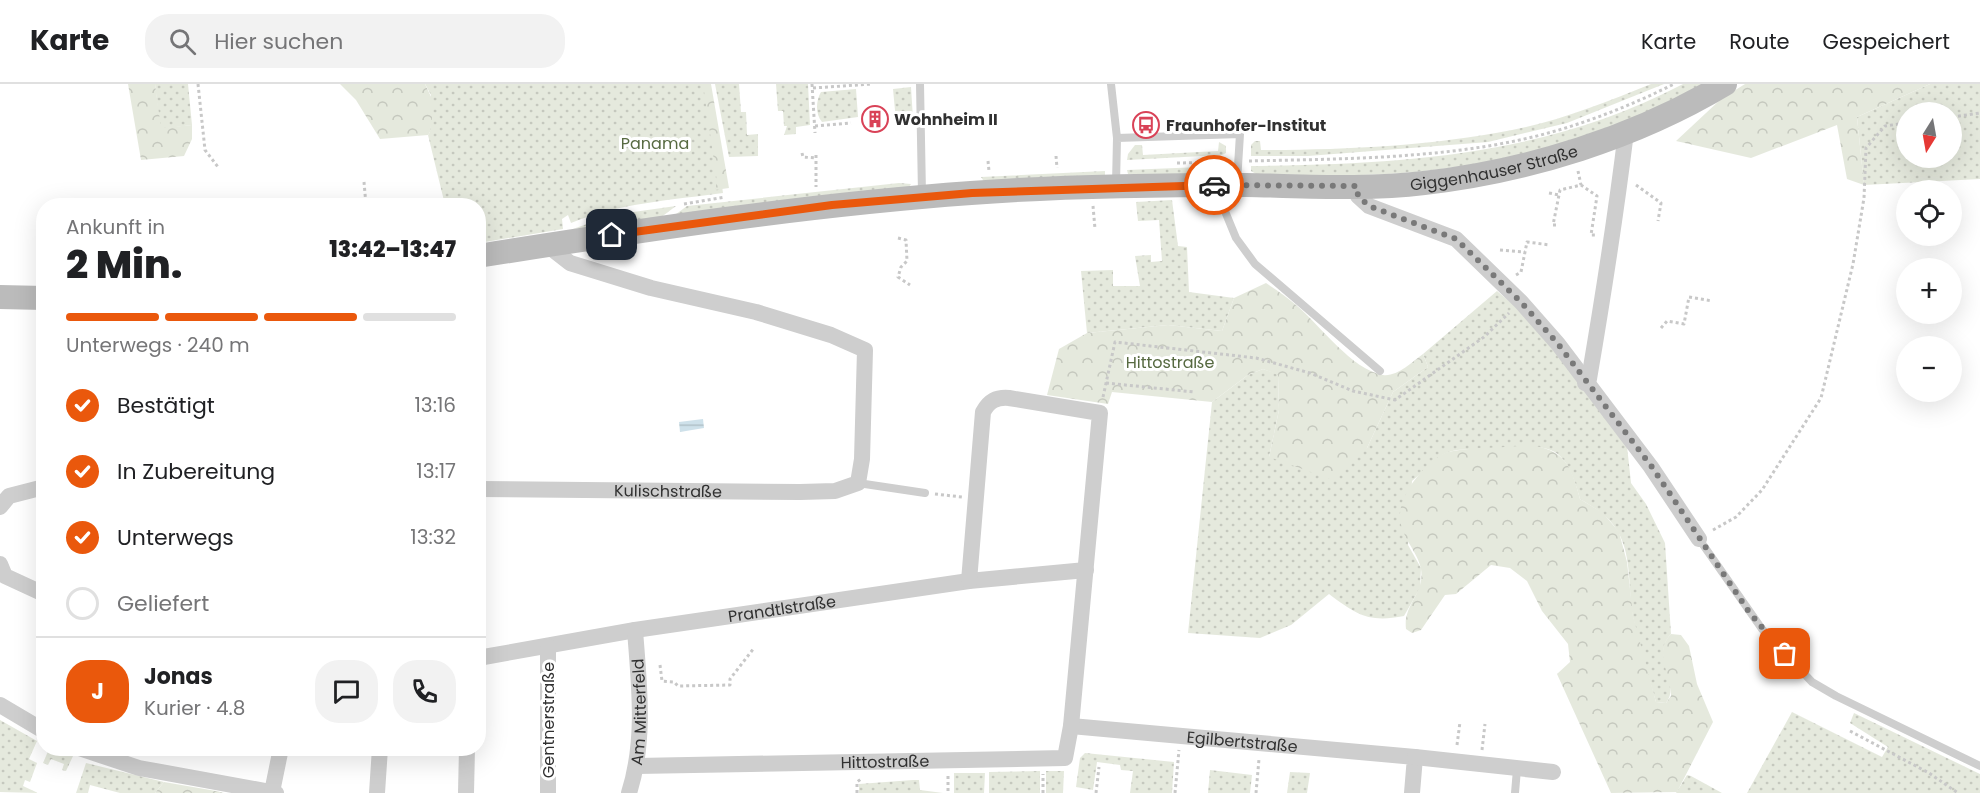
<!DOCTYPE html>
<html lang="de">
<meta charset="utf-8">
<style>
:root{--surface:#fff;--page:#f2f2f2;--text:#202124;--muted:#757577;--line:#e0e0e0;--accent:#ea580c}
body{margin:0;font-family:Poppins,sans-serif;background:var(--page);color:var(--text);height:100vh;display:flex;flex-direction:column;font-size:22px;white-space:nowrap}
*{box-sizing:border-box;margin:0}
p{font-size:20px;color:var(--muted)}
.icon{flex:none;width:33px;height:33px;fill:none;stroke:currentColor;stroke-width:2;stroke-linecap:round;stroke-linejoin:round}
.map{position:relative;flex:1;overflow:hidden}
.sheet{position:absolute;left:36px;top:114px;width:450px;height:558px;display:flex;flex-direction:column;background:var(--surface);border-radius:24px;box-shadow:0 6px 24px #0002}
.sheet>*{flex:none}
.needle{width:39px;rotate:191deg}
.tools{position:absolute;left:1896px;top:18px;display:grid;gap:12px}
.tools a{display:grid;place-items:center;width:66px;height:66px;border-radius:50%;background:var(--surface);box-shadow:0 6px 24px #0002;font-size:30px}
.pin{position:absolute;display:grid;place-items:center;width:51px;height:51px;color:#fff;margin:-26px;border-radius:12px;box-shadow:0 3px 9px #0006}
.courier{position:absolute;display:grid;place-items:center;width:60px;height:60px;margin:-30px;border:4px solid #ea580c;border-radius:50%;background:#fff;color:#222;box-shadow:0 2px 8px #0007}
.overview em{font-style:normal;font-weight:800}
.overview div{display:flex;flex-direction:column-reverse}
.overview{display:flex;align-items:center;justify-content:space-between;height:102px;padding:0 30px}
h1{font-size:39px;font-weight:800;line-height:45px}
.bar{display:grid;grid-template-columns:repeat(4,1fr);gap:9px 6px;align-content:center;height:72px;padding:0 30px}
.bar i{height:8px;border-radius:4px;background:var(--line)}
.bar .current{background:var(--accent)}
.bar p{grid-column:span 4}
.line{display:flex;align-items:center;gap:15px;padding:0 30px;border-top:2px solid var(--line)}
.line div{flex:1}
.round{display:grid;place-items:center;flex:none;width:63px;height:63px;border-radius:24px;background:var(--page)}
ol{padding:0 30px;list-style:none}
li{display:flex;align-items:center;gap:18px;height:66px}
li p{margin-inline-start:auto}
li .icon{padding:6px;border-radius:50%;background:var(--accent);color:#fff;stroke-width:4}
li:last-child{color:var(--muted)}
li i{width:33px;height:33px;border:3px solid var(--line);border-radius:50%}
header{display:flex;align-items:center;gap:36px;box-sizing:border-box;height:84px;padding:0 30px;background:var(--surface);border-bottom:2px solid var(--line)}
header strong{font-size:28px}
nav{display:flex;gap:33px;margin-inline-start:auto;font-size:21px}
.search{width:420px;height:54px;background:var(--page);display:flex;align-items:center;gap:15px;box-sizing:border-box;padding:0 21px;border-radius:24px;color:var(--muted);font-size:22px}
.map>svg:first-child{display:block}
.grass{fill:url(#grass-dots);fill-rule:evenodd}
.forest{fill:url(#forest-crowns)}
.water{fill:url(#water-rules)}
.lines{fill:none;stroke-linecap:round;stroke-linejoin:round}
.path{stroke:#c8c8c8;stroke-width:3;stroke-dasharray:3 3;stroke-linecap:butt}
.service{stroke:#cecece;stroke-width:8}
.minor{stroke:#cecece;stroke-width:16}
.secondary{stroke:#bbb;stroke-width:24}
.done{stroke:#797979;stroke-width:6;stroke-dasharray:0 10.8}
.route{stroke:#ea580c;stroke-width:8}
.labels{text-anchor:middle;stroke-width:6;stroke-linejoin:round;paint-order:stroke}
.poi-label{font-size:16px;font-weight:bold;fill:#313131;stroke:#fff;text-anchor:start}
.park-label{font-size:16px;fill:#576a41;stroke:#fff}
.street-label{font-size:16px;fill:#313131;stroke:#fff}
</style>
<header>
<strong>Karte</strong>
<div class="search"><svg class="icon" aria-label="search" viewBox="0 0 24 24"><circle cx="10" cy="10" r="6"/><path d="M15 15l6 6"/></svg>Hier suchen</div>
<nav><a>Karte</a><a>Route</a><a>Gespeichert</a></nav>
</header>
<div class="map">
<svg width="1980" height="709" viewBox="0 0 1980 709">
<defs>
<pattern id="grass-dots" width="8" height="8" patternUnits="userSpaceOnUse" patternTransform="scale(1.5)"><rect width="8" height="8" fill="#e5e9dd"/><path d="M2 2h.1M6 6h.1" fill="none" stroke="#c5c8be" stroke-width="1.8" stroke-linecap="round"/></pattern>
<pattern id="forest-crowns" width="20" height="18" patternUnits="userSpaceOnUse" patternTransform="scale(1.5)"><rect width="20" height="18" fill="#e5e9dd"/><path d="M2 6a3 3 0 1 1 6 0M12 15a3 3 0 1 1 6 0" fill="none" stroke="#c5c8be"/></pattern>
<pattern id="water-rules" width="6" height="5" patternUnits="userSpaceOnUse" patternTransform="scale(1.5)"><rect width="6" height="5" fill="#cee1ea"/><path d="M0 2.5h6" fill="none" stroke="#b1c2c9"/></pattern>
</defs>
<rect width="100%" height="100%" fill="#fff"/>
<path class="grass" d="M155 0H188L192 41 160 45Z
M425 0H707L723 109C672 116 619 119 571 139L568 131 562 135 563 145 479 159 478 122 445 121 428 51 430 48 431 11Z
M715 0H739L741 28H746L747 51 758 50V72L729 73Z
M776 0H808L810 41 796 43V50L784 51 787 42H784L783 27H778Z
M1651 0H1664L1567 39 1488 58 1308 72H1251V61L1255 57H1260L1261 66C1343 66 1431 62 1512 46 1560 37 1606 18 1651 0Z
M1683 0H1707C1615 52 1507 81 1402 89 1354 93 1305 91 1256 90L1251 87V82C1402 80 1547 72 1683 0Z
M1930 0H1980V95L1864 101 1857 33ZM1906 28H1952V74H1906Z
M911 3 913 35 896 37 893 5Z
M856 5 858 33 822 38C815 30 816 16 821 8Z
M1219 58 1226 62V69L1222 71 1127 76 1128 70 1135 61H1142L1143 71 1218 67Z
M1225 82 1223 90H1128L1127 86Z
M1105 87V91L985 99 981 93Z
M899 99 911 100 909 103 668 136 687 122Z
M1172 116 1178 162 1187 163 1189 208 1234 214 1222 247 1168 241 1087 249 1081 187 1113 186V202H1140L1135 172 1151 171V178L1162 177 1159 136 1138 137 1136 118Z
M676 122 660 134 573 145 612 131Z
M1497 207 1530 235 1627 362 1631 399 1646 420 1665 459 1671 550C1650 572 1682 597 1666 619L1656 618C1648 590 1639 562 1633 533 1628 506 1632 472 1618 448 1609 432 1595 424 1580 415 1563 352 1546 363 1490 365 1476 366 1457 363 1444 370 1433 376 1422 389 1412 397L1408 461 1421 484 1420 504 1404 532C1369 539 1357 531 1329 510L1291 541 1260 554 1188 549 1212 318 1248 291 1263 285 1278 290 1279 326 1269 373 1367 364 1393 308 1428 283 1423 270Z
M1792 628 1882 673 1888 663 1850 639 1854 629 1980 690V709H1747Z
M0 636 37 657 29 675 37 679 30 698 25 696 23 702 38 709 0 708Z
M49 665 73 672 66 687 62 686 64 680 51 675 48 681 43 679Z
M1085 669 1174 678 1172 709H1130L1133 687 1121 686 1120 681 1097 678 1093 706 1076 703 1080 674Z
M86 679 164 698 155 709H120L90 701 88 709H76Z
M1210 686 1252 691 1250 709H1208Z
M1040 687V709H989V688Z
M1046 687H1064L1063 709H1046Z
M1290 688 1310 689 1307 709H1287Z
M954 689H985L984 709H954Z
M1687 691 1691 692 1722 709H1676Z
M913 696H919L920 706 943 709H859V700Z"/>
<path class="forest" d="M128 0H155L161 44 192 41V55L184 72 141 76Z
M340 0H425L434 19 430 48 428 51 380 55 356 16Z
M703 0H711L729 104 715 106 717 98Z
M1745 0H1930L1857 33 1864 101 1847 95 1837 41 1751 74 1676 57 1721 15Z
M1266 199C1276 206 1287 213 1296 221 1319 240 1352 286 1383 291 1397 293 1412 278 1423 270L1428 283 1393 308 1367 364 1330 395 1269 373 1279 326 1278 291 1263 285 1248 291 1212 318 1112 308 1108 320 1047 311 1059 265 1087 249 1168 241 1222 247 1234 214Z
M1527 361C1565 365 1571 381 1580 415L1603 429 1619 448 1627 478 1633 532 1656 618 1666 619 1671 612C1671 590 1653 568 1671 550L1681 551 1689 562 1697 600 1713 638 1677 708 1611 709 1557 590 1570 578 1568 560 1542 527 1527 497 1510 484 1491 481 1456 510 1445 511 1421 546 1412 549 1406 545C1403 520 1425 510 1421 485 1418 468 1401 453 1400 434 1398 412 1425 378 1445 369 1460 363 1508 364 1527 361Z
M164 698 216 707 224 709H155Z"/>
<path class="water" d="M703 335 704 344 680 348 679 338Z"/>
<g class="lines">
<path class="path" d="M198 0 205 66 218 83
M812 0 815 49
M813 4 872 0
M1952 33 1980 29
M815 42 851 39
M802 69 803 73 816 74
M816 71V103
M1056 72 1057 84
M988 77 989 87
M1249 77C1335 75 1425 75 1510 58 1566 47 1622 26 1674 0
M1177 79 1227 78
M1578 87 1581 101
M364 98 366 121 387 118
M1636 101 1661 119 1658 137
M1549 109 1559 111
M684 120 725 113
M1093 122 1095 145
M1556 141H1553L1560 106 1581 101 1597 112 1591 151H1595
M898 154 906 156 907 177 901 183 898 193 910 201
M1500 166 1525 168
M1516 191 1521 188 1527 158 1550 161
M1661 244 1667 237 1684 240 1689 213 1712 217
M1106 299 1194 308
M1103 313 1115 258 1256 274 1310 289 1353 307 1395 316 1484 253 1509 229
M935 410 962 413
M1713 446 1736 433 1762 406 1821 314 1853 180 1864 114 1866 64 1885 42 1906 39
M660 581 662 597 674 598 678 602 730 601V595L754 564
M1850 647 1929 689 1958 709
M1457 661 1460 638
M1482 666 1485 640
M948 692V709
M857 709V698L861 695
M1043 709V690
M1096 709 1099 683
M1175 709 1179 666
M1256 709 1259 675"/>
<path class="service" d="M920 0 922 110
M1111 0 1117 54 1116 100
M1117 54 1240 50 1237 98
M1215 103 1236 154 1255 180 1380 287
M858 399 925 409
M1699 455 1762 545 1812 598 1836 612 1980 682
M1515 709 1517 685"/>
<g class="minor">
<path d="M1357 102 1358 112 1369 122 1456 155 1521 218 1558 260 1651 383 1699 455"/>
<path d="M1585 299 1589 295C1603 213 1616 130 1626 48"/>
<path id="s1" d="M478 405 800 408 835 407 858 399 862 375 865 266 831 251 756 228 651 204 570 179 547 161"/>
<path d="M0 423 9 412 44 403"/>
<path d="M0 480 5 492 44 510"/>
<path id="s2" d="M478 574 635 546 969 497 1086 486"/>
<path d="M0 621 44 647"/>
<path id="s3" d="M1071 642 1415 673 1412 709"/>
<path d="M79 664 139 684 276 709"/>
<path d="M1415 673 1553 688"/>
<path id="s4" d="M637 682 1065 674 1071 642 1100 329 1009 314C996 313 989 317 983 328L969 497"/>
<path d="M272 708 281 664"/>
<path d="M377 709 380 664"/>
<path d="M466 709 467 664"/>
<path d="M548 709V563"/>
<path id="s5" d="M629 709C646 655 639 601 635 546"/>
</g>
<g class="secondary">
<path id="s6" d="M478 172C642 146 806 121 971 109 1062 102 1155 101 1246 101 1304 102 1366 106 1424 99 1528 87 1635 54 1725 0"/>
<path d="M0 213 44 214"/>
</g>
</g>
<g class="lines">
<path class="done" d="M1214 101 1357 102 1358 112 1369 122 1456 155 1521 218 1558 260 1652 383 1749 528 1785 570"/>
<path class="route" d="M612 151 832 121 972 109 1214 101"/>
</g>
<defs>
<symbol id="building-ring" viewBox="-11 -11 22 22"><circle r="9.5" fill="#fff" stroke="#d94257" stroke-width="1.5"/><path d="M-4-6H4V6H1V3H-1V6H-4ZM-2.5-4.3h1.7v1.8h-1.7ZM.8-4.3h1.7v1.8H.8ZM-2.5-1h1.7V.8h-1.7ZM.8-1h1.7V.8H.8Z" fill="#d94257"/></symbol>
<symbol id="bus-ring" viewBox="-11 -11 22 22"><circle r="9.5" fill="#fff" stroke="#d94257" stroke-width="1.5"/><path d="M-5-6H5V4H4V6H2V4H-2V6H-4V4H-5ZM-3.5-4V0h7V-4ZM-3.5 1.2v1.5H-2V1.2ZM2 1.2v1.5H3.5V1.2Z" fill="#d94257"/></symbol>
</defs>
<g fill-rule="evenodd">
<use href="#building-ring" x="860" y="20" width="30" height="30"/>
<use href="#bus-ring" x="1131" y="26" width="30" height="30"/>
</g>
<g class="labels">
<g class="poi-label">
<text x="894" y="41">Wohnheim II</text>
<text x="1166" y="47">Fraunhofer-Institut</text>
</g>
<g class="park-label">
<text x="655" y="65">Panama</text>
<text x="1170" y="284">Hittostraße</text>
</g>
<g class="street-label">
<text dy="6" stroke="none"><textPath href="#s6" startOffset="1022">Giggenhauser Straße</textPath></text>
<text dy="6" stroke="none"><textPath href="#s1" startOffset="190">Kulischstraße</textPath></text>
<text dy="6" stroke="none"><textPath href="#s2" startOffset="308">Prandtlstraße</textPath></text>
<text dy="6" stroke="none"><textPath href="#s5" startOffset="82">Am Mitterfeld</textPath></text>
<text transform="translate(548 636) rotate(-90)" y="6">Gentnerstraße</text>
<text dy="6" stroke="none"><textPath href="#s3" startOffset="172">Egilbertstraße</textPath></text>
<text dy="6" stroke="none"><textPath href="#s4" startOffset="248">Hittostraße</textPath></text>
</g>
</g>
</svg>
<div class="tools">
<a><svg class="needle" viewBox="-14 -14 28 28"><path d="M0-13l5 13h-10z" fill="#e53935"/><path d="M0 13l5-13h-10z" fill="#757577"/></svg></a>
<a><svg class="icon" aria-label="locate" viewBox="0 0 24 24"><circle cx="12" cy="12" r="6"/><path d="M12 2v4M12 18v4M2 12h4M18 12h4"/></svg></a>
<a>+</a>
<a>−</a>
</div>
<div class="pin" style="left:1785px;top:570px;background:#ea580c"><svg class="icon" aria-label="bag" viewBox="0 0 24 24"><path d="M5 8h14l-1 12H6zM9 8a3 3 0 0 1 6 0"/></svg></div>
<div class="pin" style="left:612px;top:151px;background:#1f2937"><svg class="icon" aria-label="home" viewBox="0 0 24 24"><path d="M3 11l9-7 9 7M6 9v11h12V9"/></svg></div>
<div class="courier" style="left:1214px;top:101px"><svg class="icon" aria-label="car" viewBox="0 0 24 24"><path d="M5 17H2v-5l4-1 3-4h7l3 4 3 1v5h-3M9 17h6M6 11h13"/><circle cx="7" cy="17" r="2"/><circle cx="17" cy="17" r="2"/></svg></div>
<section class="sheet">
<div class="overview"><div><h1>2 Min.</h1><p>Ankunft in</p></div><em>13:42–13:47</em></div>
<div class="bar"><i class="current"></i><i class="current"></i><i class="current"></i><i></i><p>Unterwegs · 240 m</p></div>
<ol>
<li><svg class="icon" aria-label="check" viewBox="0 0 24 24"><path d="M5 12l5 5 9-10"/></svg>Bestätigt<p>13:16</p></li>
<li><svg class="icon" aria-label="check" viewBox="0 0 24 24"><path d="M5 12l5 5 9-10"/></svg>In Zubereitung<p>13:17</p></li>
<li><svg class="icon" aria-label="check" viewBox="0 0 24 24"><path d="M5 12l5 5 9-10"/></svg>Unterwegs<p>13:32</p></li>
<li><i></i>Geliefert</li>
</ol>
<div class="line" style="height:108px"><b class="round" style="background:var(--accent);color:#fff">J</b><div><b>Jonas</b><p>Kurier · 4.8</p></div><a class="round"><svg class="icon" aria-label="chat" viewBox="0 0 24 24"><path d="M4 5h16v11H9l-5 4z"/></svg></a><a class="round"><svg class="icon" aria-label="phone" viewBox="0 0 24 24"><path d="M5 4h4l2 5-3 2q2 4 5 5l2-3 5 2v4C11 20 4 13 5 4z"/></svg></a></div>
</section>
</div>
